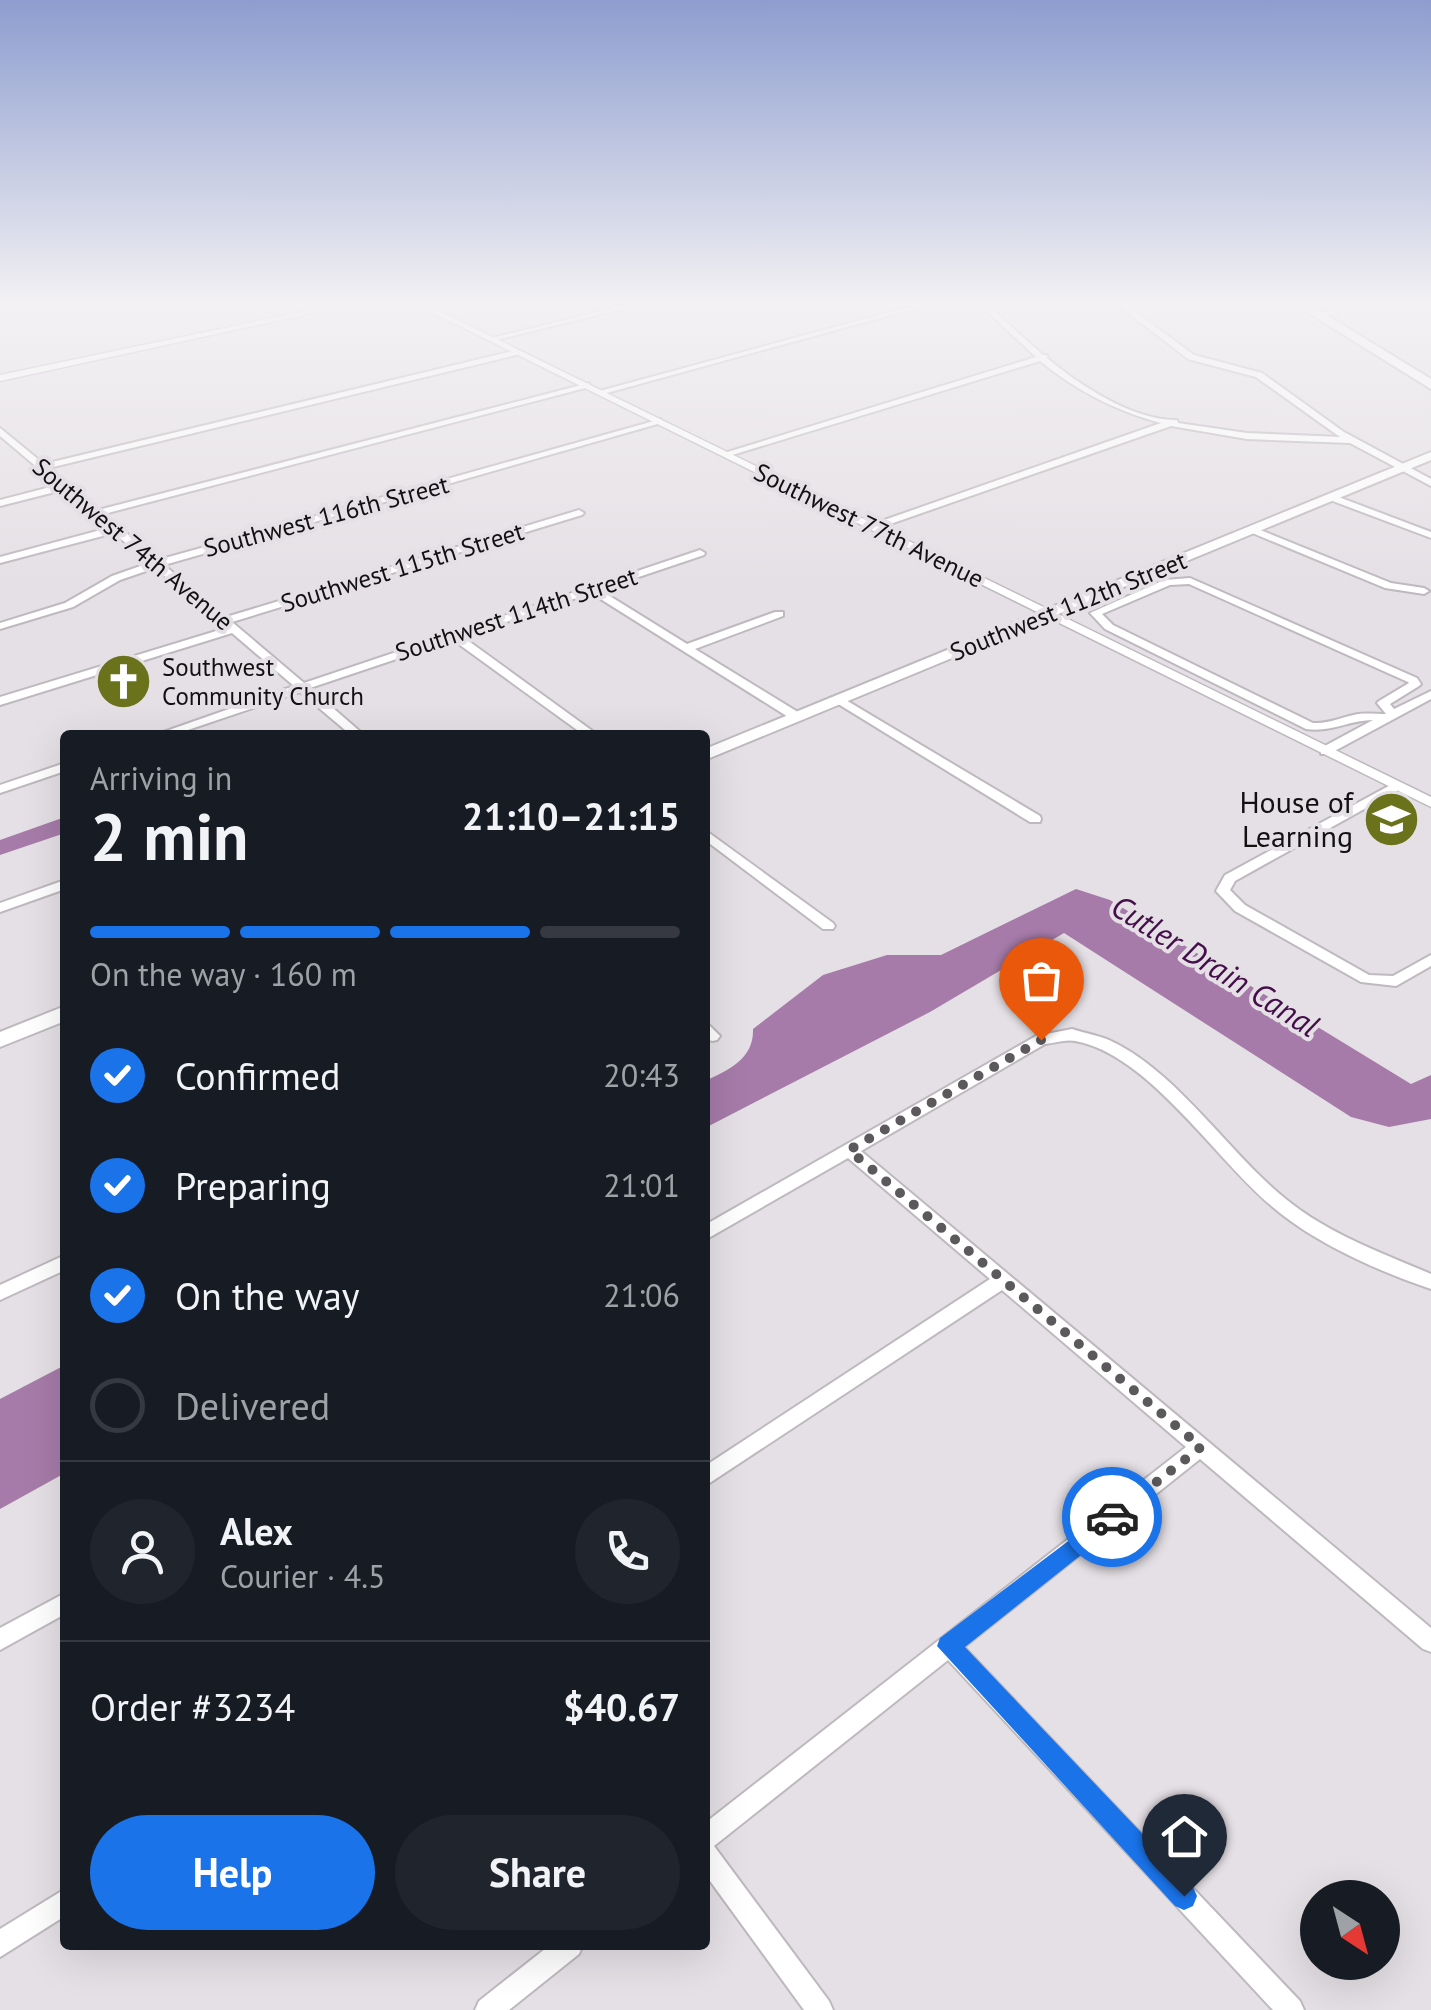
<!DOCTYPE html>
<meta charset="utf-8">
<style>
:root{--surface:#171b24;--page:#20242c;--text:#f1f3f6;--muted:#9ea1a6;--line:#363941;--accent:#1a73e8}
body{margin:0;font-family:"PT Sans",sans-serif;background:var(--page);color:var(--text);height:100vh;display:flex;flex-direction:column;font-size:38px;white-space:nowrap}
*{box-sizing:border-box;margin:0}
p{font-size:32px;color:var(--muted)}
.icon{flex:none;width:55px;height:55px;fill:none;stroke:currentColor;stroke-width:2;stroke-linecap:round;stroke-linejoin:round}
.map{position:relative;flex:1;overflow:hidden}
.panel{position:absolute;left:60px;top:730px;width:650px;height:1220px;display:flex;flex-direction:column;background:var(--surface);border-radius:10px;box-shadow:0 10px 40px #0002}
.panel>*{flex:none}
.needle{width:65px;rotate:144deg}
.fabs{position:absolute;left:1300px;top:1880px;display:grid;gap:20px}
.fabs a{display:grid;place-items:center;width:100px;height:100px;border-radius:50%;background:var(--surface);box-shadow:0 10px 40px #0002;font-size:50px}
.pin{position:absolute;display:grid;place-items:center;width:85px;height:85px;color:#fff;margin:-102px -42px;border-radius:50% 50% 50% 0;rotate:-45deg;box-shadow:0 0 10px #0007}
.pin .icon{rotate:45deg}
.courier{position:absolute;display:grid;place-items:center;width:100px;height:100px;margin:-50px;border:8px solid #1a73e8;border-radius:50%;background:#fff;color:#222;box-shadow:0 2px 12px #0007}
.head em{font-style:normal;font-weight:600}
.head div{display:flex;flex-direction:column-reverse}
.head{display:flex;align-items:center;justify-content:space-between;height:170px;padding:0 30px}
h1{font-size:65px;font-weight:600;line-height:75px}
.bar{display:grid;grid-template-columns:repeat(4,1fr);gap:15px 10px;align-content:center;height:120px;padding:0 30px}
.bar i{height:12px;border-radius:8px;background:var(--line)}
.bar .active{background:var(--accent)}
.bar p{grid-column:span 4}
.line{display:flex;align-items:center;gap:25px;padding:0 30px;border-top:2px solid var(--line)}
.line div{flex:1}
.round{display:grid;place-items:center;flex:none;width:105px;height:105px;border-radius:52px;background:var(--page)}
ol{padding:0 30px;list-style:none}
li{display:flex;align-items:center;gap:30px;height:110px}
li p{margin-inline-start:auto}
li .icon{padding:10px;border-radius:50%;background:var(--accent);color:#fff;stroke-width:4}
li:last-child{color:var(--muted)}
li i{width:55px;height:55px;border:5px solid var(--line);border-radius:50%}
.primary-button{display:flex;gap:20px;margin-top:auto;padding:20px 30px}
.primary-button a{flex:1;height:115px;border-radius:60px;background:var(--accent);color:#fff;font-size:40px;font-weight:600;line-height:115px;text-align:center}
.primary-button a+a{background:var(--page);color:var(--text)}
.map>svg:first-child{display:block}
.water{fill:#a67ba9}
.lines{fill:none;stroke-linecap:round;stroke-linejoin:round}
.minor-casing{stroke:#beb9be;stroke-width:4}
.tertiary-casing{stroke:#beb9be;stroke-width:3}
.secondary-casing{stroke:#beb9be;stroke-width:4}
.trunk-casing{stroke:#beb9be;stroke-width:4}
.minor{fill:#fff;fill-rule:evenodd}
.tertiary{fill:#fff;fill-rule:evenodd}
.secondary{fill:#fff;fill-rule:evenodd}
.trunk{fill:#fff;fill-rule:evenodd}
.route{fill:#1a73e8}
.done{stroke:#5c595c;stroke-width:10;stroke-dasharray:0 18}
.labels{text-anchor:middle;stroke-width:8;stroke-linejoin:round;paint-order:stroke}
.far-street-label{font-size:25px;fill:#121112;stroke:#e5e0e5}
.far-poi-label{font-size:25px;fill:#121112;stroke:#e5e0e5;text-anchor:start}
.poi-label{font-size:30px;fill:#121112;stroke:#e5e0e5;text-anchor:end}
.water-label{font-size:32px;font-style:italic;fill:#440e4a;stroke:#e5e0e5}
</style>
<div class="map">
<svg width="1431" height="2010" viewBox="0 0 1431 2010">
<rect width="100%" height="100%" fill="#e5e0e5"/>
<path class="water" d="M65 817V833L0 855V840Z
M1076 889 1110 900 1411 1084 1431 1075V1119L1389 1127 1351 1117 1064 933 930 1012 705 1128V1081C728 1070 754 1059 753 1029L823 975 887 955H941Z
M65 1365V1473L0 1509V1399Z"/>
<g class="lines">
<defs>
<path id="minor" d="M638 302H649L492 341 488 339Z
M927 302H938L603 394 596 392Z
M977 302H984L1043 355H1047V358C1079 385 1134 421 1177 420L1178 423 1247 433 1340 437 1256 377 1188 359 1114 302H1122L1194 355 1262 373 1344 432 1431 479V486L1350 443 1247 439 1171 426 876 529H870V525L1161 423C1116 411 1077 391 1040 361L729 456 721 454 1036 357Z
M1338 310 1335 314 1316 315 1312 313Z
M517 350 521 352 520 354 49 468 98 510 589 383V387L104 514 158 560 661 419V423L164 565 226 617 579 510 584 513 582 515 232 622 304 683 700 550 705 553 704 555 600 590 687 644 775 612H783V616L695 649 801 714V720H793L591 593 463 637 598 735H584L453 640 310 688 364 735H351L300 692 173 735H155L294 686 232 633 0 705V697L226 628 155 568 120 580 73 607 0 629V623L65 603 112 576 149 563 114 533 0 563V557L108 528 63 490 0 506V500L58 485 0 436V428L44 464Z
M1330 496H1336L1431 532V538L1330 500Z
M1253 527 1391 583 1424 588 1429 591 1424 594 1385 588 1250 532 1248 530Z
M1190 578 1417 678 1421 684 1419 686 1390 704 1394 709 1431 691V699L1329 754H1321V748L1373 720C1350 720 1330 733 1306 729L1105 629 1090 613 1164 580ZM1189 584 1408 682 1409 683 1379 701 1377 703 1386 714C1377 714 1367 713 1358 714 1342 717 1329 724 1313 723L1113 625 1102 614 1170 585Z
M839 696 1040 816 1041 819 1040 822H1030L835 702V698Z
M65 763V771L0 793V785Z
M1396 782 1400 783V789L1235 881 1230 890 1245 905 1369 975 1393 976 1431 955V966L1396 986 1361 982 1235 911 1216 891 1225 875Z
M705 830 833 923 835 926 833 929H823L705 840Z
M65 880V889L0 912V903Z
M705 1025 710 1026 720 1036 717 1040 712 1041 705 1038Z
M1072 1029C1084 1033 1097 1035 1109 1040 1176 1070 1229 1154 1287 1200 1329 1234 1382 1253 1431 1274V1289C1380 1272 1315 1243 1274 1208 1217 1162 1149 1054 1075 1041 1066 1039 1055 1043 1045 1044L861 1151 1431 1628V1652L1423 1649 1200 1459 964 1647 1300 2001 1304 2010H1273L948 1660 714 1846 829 2001 833 2010H804L705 1874V1823L1186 1447 1002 1290 705 1486V1466L990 1279 848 1158 705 1240V1225L1036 1036Z
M65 1255V1270L0 1300V1285Z
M65 1593V1614L0 1650V1628Z
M65 1889V1916L0 1957V1929Z
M550 1945H583L579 1954 509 2010H475L479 2001Z"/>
<path id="tertiary" d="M349 302H363L0 381V375Z
M411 302H421L1431 797V807Z"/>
<path id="secondary" d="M1431 452V460L705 760V749Z
M65 1006V1021L0 1047V1032Z"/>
<path id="trunk" d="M1291 302H1305L1431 379V389Z"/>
</defs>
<use href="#minor" class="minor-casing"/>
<use href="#tertiary" class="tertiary-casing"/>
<use href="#secondary" class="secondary-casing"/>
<use href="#trunk" class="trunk-casing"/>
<use href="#minor" class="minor"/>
<use href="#tertiary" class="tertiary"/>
<use href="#secondary" class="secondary"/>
<use href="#trunk" class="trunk"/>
</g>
<linearGradient id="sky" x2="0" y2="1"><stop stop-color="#8d9dcf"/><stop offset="0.52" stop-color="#f3f1f3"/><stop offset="1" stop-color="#f3f1f3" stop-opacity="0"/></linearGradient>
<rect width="1431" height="583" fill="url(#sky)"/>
<path class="route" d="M1112 1508 1124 1517 1120 1524 965 1647 1193 1887 1197 1896 1193 1906 1184 1910 1175 1906 937 1646 940 1638Z"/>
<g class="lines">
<path class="done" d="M1041 1040 849 1150 1201 1447 1112 1517"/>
</g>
<defs>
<symbol id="church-disc" viewBox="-11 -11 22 22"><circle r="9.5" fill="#6a731c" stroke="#e5e0e5"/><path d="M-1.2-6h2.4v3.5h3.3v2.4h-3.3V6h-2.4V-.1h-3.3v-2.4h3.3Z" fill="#fff"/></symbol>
<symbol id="school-disc" viewBox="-11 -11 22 22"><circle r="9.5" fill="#6a731c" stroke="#e5e0e5"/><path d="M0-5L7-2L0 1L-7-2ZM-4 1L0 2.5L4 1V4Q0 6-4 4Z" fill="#fff"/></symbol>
</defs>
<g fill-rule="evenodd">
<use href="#church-disc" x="92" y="650" width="63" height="63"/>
<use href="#school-disc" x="1360" y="788" width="63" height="63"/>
</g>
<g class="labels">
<g class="far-street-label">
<text transform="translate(326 516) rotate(-15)" y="9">Southwest 116th Street</text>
<text transform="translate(869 525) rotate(26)" y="9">Southwest 77th Avenue</text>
<text transform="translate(133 544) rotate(40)" y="9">Southwest 74th Avenue</text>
<text transform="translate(402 567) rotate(-17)" y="9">Southwest 115th Street</text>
<text transform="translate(1068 606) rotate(-22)" y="9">Southwest 112th Street</text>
<text transform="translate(516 614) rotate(-18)" y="9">Southwest 114th Street</text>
</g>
<g class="far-poi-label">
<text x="162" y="676">Southwest<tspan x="162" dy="29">Community Church</tspan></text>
</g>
<g class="poi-label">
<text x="1353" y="813">House of<tspan x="1353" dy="34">Learning</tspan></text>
</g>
<g class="water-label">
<text transform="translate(1215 966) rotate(32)" y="11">Cutler Drain Canal</text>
</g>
</g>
</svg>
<div class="fabs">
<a><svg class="needle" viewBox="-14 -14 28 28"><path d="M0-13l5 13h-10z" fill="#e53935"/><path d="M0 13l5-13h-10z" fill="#9ea1a6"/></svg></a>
</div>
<div class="pin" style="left:1041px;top:1040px;background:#ea580c"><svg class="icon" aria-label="bag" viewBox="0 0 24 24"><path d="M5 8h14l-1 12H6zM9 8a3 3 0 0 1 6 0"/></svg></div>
<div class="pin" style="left:1184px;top:1896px;background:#1f2937"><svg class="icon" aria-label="home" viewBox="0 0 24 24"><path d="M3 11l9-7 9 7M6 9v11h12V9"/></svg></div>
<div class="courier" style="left:1112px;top:1517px"><svg class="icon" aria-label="car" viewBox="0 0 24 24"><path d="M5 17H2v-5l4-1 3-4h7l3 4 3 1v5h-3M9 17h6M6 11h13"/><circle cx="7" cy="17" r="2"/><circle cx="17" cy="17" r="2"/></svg></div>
<section class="panel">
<div class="head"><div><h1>2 min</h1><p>Arriving in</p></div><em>21:10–21:15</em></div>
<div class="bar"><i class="active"></i><i class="active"></i><i class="active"></i><i></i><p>On the way · 160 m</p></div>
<ol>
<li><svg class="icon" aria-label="check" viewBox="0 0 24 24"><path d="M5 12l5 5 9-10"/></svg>Confirmed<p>20:43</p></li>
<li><svg class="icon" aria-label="check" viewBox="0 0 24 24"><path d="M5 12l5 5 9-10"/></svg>Preparing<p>21:01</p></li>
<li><svg class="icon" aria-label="check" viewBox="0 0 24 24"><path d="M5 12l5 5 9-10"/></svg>On the way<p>21:06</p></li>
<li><i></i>Delivered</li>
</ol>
<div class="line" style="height:180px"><a class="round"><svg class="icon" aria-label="person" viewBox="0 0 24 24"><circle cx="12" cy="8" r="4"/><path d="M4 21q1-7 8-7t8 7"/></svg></a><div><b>Alex</b><p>Courier · 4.5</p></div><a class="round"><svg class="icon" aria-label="phone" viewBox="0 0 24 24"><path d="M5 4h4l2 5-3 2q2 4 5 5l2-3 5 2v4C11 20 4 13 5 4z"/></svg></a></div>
<div class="line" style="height:130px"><div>Order #3234</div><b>$40.67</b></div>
<div class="primary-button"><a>Help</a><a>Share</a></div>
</section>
</div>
